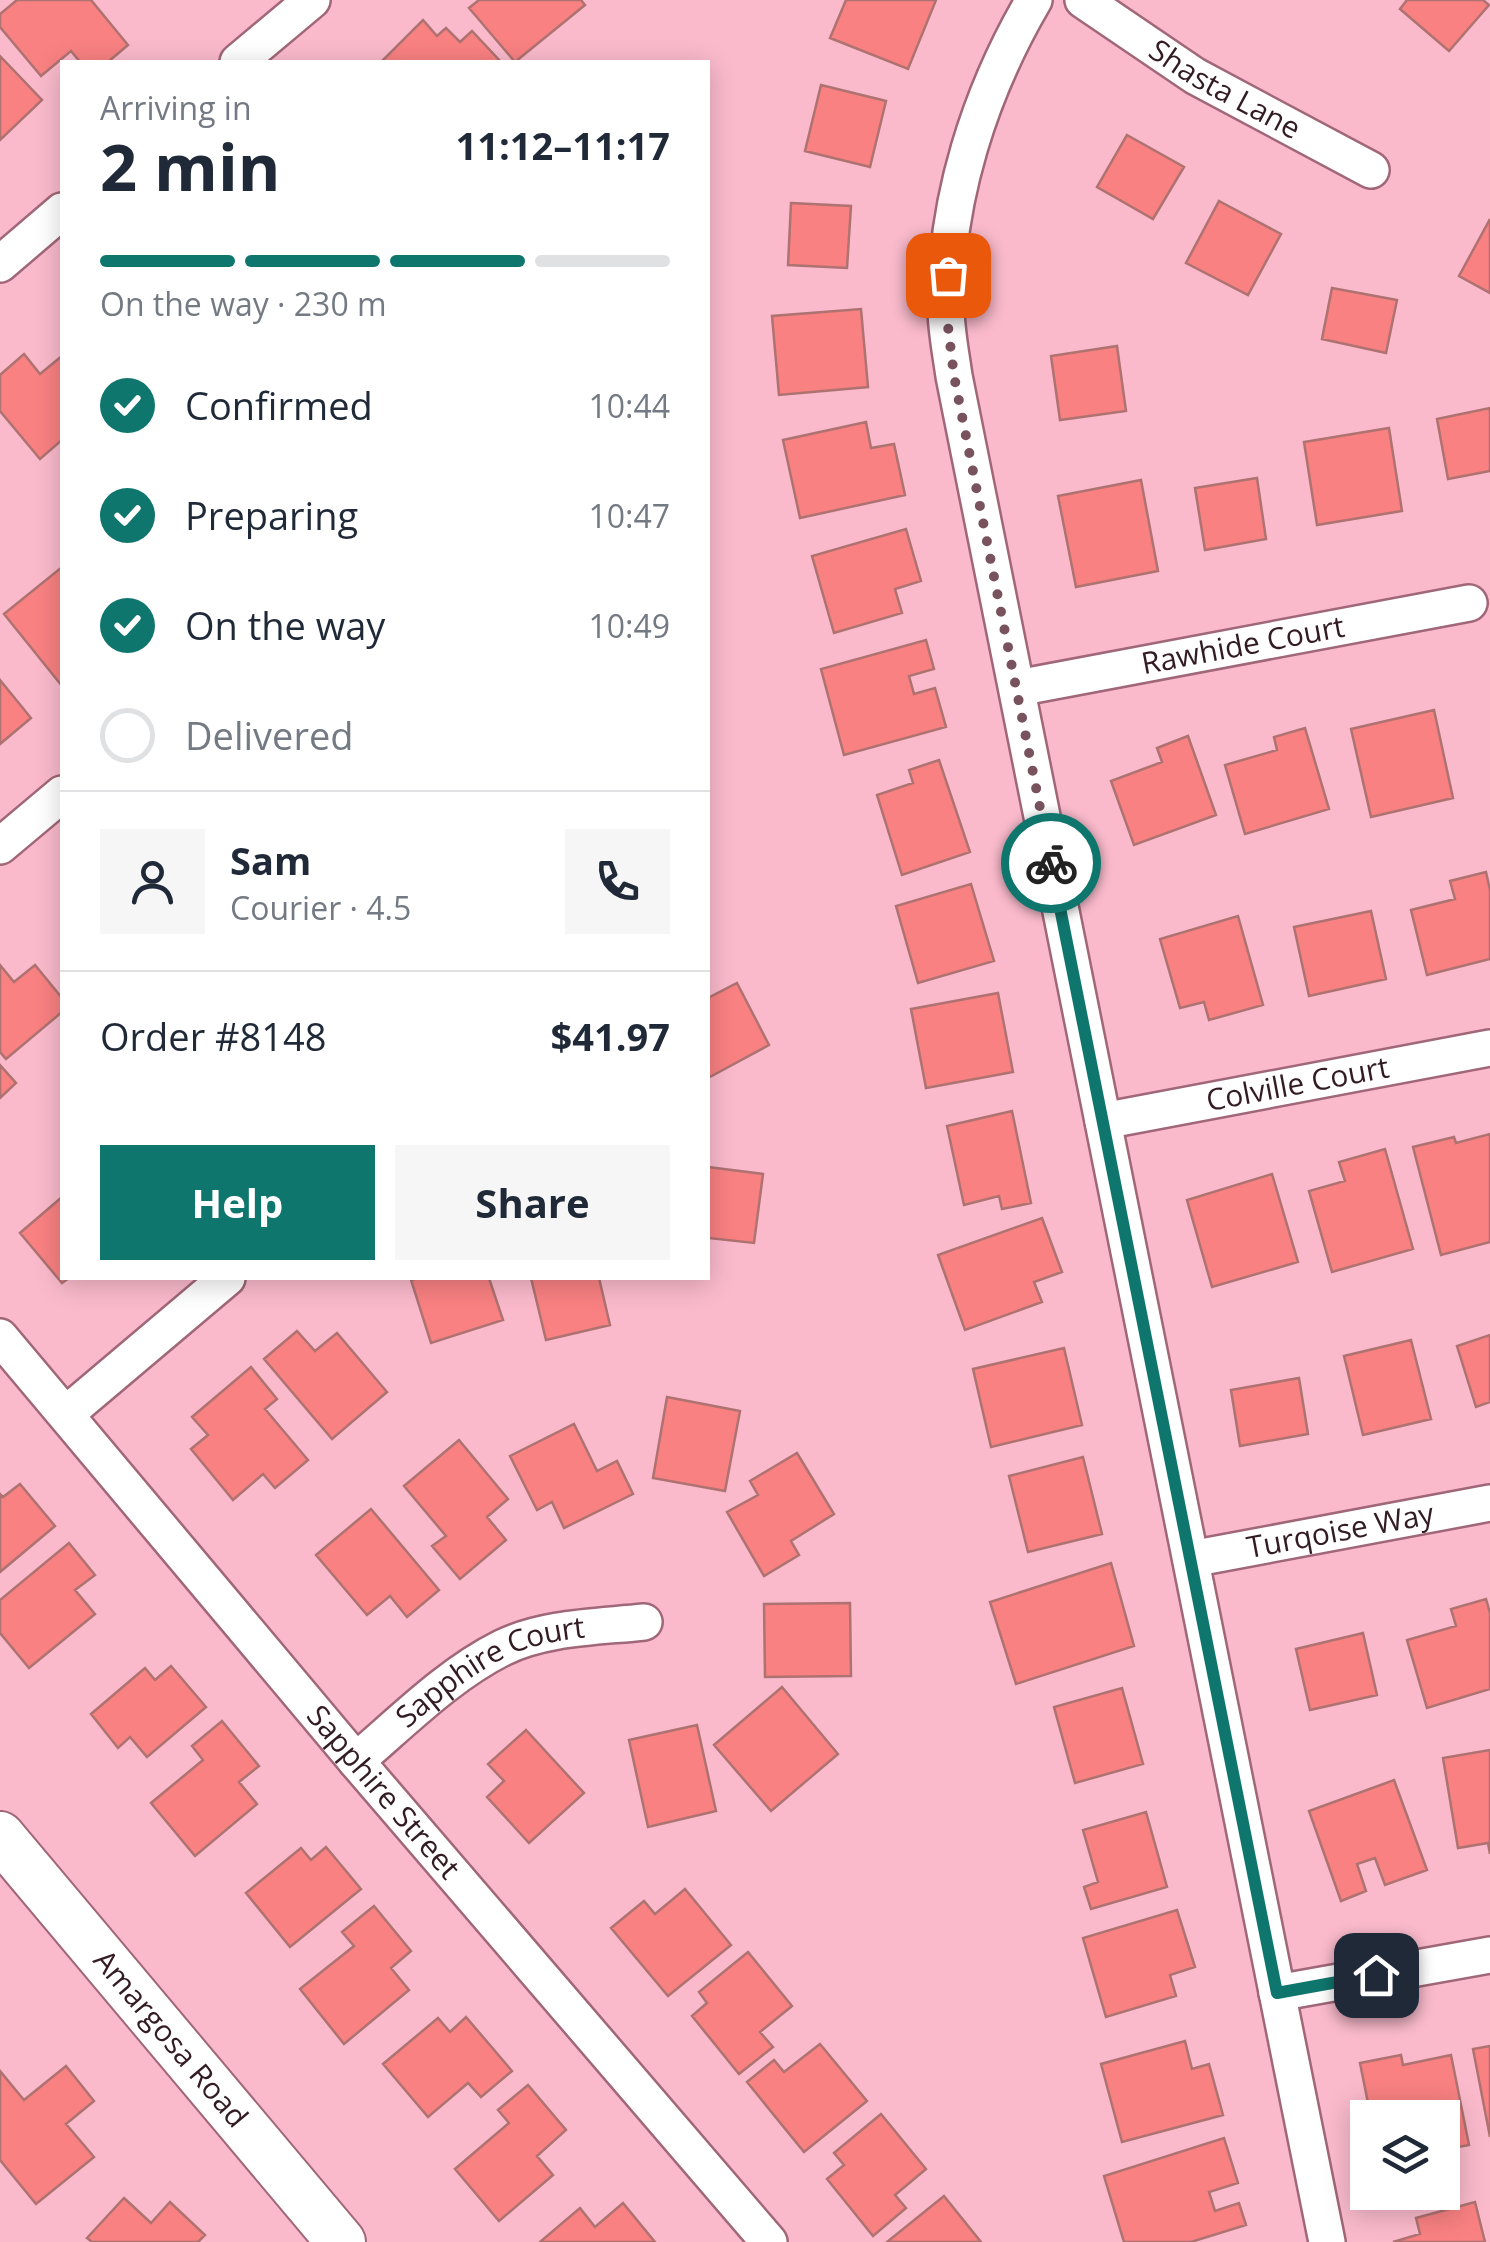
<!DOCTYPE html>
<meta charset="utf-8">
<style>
:root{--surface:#fff;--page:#f6f6f7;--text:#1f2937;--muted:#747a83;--line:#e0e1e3;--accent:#0f766e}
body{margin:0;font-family:"Open Sans",sans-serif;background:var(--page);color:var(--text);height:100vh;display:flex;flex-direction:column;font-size:38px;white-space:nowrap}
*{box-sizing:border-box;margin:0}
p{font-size:32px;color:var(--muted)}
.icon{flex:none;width:55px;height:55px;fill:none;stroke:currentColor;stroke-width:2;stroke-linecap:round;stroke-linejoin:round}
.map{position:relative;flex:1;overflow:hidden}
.details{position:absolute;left:60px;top:60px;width:650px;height:1220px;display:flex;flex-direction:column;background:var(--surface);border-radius:0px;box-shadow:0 5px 25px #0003}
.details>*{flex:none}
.tools{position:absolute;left:1350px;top:2100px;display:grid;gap:20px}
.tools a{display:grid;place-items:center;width:110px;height:110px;border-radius:0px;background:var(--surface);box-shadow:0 5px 25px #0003;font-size:50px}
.pin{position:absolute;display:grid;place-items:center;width:85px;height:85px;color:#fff;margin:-42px;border-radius:20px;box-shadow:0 5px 15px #0006}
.courier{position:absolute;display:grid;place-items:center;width:100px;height:100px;margin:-50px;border:8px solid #0f766e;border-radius:50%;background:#fff;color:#222;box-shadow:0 2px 12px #0007}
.headline em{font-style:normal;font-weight:700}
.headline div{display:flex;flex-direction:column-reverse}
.headline{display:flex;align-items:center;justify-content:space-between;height:170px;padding:0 40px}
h1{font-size:65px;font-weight:700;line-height:75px}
.bar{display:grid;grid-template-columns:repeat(4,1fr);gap:15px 10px;align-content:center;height:120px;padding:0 40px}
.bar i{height:12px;border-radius:8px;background:var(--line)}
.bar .active{background:var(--accent)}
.bar p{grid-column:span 4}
.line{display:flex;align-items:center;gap:25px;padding:0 40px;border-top:2px solid var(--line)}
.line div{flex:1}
.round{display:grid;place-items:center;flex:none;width:105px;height:105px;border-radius:0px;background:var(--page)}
ol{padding:0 40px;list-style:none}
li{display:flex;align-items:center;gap:30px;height:110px}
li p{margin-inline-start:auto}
li .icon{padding:10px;border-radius:50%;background:var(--accent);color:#fff;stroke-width:4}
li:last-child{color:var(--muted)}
li i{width:55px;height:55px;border:5px solid var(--line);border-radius:50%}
.cta{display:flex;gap:20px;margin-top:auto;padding:20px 40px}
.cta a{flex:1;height:115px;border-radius:0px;background:var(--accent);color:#fff;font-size:40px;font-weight:700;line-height:115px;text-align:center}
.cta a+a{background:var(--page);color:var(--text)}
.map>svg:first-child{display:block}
.building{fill:#f98182;stroke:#ae7271;stroke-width:2.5}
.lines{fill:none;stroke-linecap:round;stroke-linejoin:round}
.minor-casing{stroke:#a06778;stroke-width:40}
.secondary-casing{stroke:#a06778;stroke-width:52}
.minor{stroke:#fff;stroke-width:35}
.secondary{stroke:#fff;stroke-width:48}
.done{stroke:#78535e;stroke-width:10;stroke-dasharray:0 18}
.route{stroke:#0f766e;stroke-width:12}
.labels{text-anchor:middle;stroke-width:8;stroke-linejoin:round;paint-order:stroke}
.street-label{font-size:30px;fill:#321b22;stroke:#f7d0da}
</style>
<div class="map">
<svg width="1490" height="2242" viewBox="0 0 1490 2242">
<rect width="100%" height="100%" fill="#fabacc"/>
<path class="building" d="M17 0H91L128 45 108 62H80L71 51 41 76 0 27V14Z
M479 0H581L585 5 515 62 469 8Z
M846 0H936L908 69 830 38Z
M1407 0H1483L1489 5 1449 51 1400 9Z
M423 20 437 36 446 28 460 42 472 31 501 62H381Z
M0 56 42 100 0 140Z
M821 85 886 101 870 167 805 151Z
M1127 135 1184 167 1153 219 1097 187Z
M1219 201 1281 234 1248 295 1186 263Z
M791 203 851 206 847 268 788 265Z
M1490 219V293L1459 276Z
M1332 288 1397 300 1386 353 1322 339Z
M861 309 868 387 779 395 772 316Z
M1117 346 1126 411 1060 420 1051 356Z
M24 354 40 374 62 356V440L40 459 0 411V375Z
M1490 408V471L1448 479 1437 419Z
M866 422 871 448 894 444 905 495 800 518 783 440Z
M1389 428 1402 511 1317 525 1304 442Z
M1257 478 1266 539 1205 550 1195 488Z
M1141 480 1158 571 1076 587 1058 496Z
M906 529 921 581 895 589 902 613 834 633 812 556Z
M62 567V686L4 614Z
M926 640 934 669 909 676 914 694 935 688 946 727 844 755 821 669Z
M0 680 31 718 0 744Z
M1434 710 1453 798 1371 817 1351 729Z
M1305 728 1329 809 1245 834 1225 765 1277 750 1274 737Z
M1188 736 1216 815 1134 845 1111 781 1162 762 1157 748Z
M939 760 970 852 902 875 877 795 913 783 909 770Z
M1486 872 1490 890V959L1427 975 1411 910 1455 899 1450 881Z
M971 884 994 961 918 983 896 906Z
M1371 911 1386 979 1309 996 1294 927Z
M1238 916 1263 1005 1209 1020 1204 1002 1180 1008 1160 939Z
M0 965 14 982 35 965 62 998V1012L6 1059 0 1052Z
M737 983 769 1045 708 1078V998Z
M998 993 1013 1072 926 1088 911 1009Z
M0 1065 16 1083 0 1098Z
M1012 1111 1031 1203 1002 1209 999 1196 964 1205 947 1126Z
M1490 1134V1242L1441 1255 1413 1147 1454 1137 1456 1143Z
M1385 1149 1413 1249 1332 1272 1309 1191 1345 1181 1339 1162Z
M708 1167 763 1174 754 1243 708 1238Z
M1272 1174 1298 1262 1212 1287 1187 1200Z
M62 1197V1278H69L62 1283 20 1233Z
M1042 1218 1062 1272 1034 1282 1042 1302 965 1330 938 1255Z
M419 1278H489L503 1320 431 1343 411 1280Z
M531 1278H599L610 1325 546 1340Z
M297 1331 315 1351 337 1333 387 1392 332 1439 264 1359Z
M1490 1335V1402L1476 1407 1457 1346Z
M1411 1340 1431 1419 1363 1435 1344 1356Z
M1064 1348 1082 1425 991 1447 973 1369Z
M251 1367 277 1399 265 1409 308 1460 275 1488 263 1474 233 1500 191 1449 208 1435 192 1417Z
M1299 1378 1308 1434 1240 1446 1231 1390Z
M667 1397 740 1411 725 1491 653 1478Z
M574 1424 597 1471 617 1461 633 1494 564 1528 552 1502 537 1510 510 1456Z
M459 1440 508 1499 487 1517 506 1540 460 1579 432 1546 446 1536 404 1486Z
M797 1453 834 1514 791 1541 799 1555 764 1576 727 1512 758 1495 750 1481Z
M1083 1457 1102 1534 1028 1552 1009 1476Z
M20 1484 55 1526 0 1572V1494L3 1497Z
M371 1509 439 1590 407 1617 390 1596 367 1615 316 1555Z
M69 1543 95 1575 75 1590 95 1614 29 1668 0 1633V1600Z
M1111 1563 1134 1646 1016 1684 990 1602Z
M1486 1599 1490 1613V1689L1427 1708 1407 1640 1456 1626 1451 1609Z
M850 1603 851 1676 765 1677 764 1604Z
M1363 1633 1377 1695 1310 1710 1296 1649Z
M171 1666 206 1707 147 1757 130 1737 118 1748 91 1714 145 1668 155 1680Z
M782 1687 838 1754 771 1811 714 1745Z
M1122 1688 1143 1764 1075 1783 1054 1707Z
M222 1721 259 1766 239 1782 257 1804 195 1856 151 1803 203 1760 192 1746Z
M697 1725 716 1811 648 1827 629 1740Z
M526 1730 584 1793 529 1843 487 1797 504 1781 488 1764Z
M1490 1750V1854L1488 1843 1458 1848 1443 1758Z
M1394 1780 1427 1870 1385 1885 1375 1858 1357 1864 1366 1891 1341 1901 1309 1811Z
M1146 1812 1167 1887 1091 1909 1084 1887 1098 1882 1083 1830Z
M326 1847 361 1889 290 1947 246 1893 301 1848 311 1860Z
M685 1889 731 1945 668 1996 611 1928 644 1901 655 1914Z
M374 1906 411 1951 391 1968 409 1990 344 2044 300 1989 354 1946 342 1932Z
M1177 1910 1195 1967 1170 1975 1176 1996 1106 2017 1083 1938Z
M748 1952 792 2006 760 2032 773 2047 739 2074 692 2016 707 2003 699 1992Z
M466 2017 512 2071 481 2097 468 2083 428 2117 383 2064 438 2018 450 2032Z
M1185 2041 1192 2069 1209 2064 1223 2115 1122 2142 1101 2064Z
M820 2044 867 2101 804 2152 747 2082 774 2060 784 2072Z
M1490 2046V2137L1473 2049Z
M1401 2055 1403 2065 1451 2055 1469 2145 1442 2150V2118H1371L1360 2063Z
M66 2066 94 2101 66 2124 94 2157 36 2204 0 2160V2071L24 2100Z
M528 2085 566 2130 537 2156 553 2175 499 2221 455 2169 509 2123 498 2110Z
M881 2114 926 2169 895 2195 906 2208 873 2236 827 2179 844 2165 834 2153Z
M1224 2138 1238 2183 1209 2192 1215 2211 1239 2203 1246 2225 1191 2242H1124L1104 2176Z
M944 2196 981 2242H887Z
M124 2198 151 2223 170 2202 205 2235 198 2242H92L87 2238Z
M1475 2202 1485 2242H1393L1420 2234 1416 2218Z
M623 2203 655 2242H540L580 2208 595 2227Z"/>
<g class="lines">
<defs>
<g id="minor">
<path d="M1034 0C980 92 945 200 946 308 946 330 951 354 954 376L1327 2242"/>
<path id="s1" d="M1083 0 1195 76 1371 170"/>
<path d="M238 62 312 0"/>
<path d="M0 264 62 211"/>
<path id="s2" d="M1017 688 1469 603"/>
<path d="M0 846 62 794"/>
<path id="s3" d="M1103 1121 1490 1048"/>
<path id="s4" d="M0 1337 356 1761 769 2242"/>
<path d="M66 1414 227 1278"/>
<path id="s5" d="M1191 1559 1490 1503"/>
<path id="s6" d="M356 1761C402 1722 448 1675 502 1648 544 1627 598 1627 644 1622"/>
<path d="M1277 1993 1490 1955"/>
</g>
<g id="secondary">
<path id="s7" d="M0 1836 341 2242"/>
</g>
</defs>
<use href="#minor" class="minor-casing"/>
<use href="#secondary" class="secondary-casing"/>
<use href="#minor" class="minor"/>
<use href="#secondary" class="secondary"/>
</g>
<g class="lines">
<path class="done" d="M948 275 946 310 954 376 1051 863"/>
<path class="route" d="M1051 863 1277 1993 1376 1975"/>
</g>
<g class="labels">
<g class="street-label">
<text dy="10" stroke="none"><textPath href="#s1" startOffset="168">Shasta Lane</textPath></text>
<text dy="10" stroke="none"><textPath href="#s2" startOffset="230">Rawhide Court</textPath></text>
<text dy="10" stroke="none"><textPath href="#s3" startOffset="198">Colville Court</textPath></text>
<text dy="10" stroke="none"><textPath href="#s5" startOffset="152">Turqoise Way</textPath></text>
<text dy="10" stroke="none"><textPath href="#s6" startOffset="165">Sapphire Court</textPath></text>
<text dy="10" stroke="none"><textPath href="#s4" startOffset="595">Sapphire Street</textPath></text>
<text dy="10" stroke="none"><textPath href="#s7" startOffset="265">Amargosa Road</textPath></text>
</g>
</g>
</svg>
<div class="tools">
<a><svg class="icon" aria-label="layers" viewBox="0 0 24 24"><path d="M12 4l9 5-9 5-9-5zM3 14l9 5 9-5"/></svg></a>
</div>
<div class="pin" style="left:948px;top:275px;background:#ea580c"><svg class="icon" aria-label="bag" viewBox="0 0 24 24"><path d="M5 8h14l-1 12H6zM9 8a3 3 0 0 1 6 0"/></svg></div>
<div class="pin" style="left:1376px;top:1975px;background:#1f2937"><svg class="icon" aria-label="home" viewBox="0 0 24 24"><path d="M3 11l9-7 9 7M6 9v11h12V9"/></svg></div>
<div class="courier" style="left:1051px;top:863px"><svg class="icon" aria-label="bike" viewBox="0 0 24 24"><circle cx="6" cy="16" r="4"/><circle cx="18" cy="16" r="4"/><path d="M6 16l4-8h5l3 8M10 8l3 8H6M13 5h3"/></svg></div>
<section class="details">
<div class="headline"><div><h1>2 min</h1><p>Arriving in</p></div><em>11:12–11:17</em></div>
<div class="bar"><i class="active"></i><i class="active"></i><i class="active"></i><i></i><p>On the way · 230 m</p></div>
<ol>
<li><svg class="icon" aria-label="check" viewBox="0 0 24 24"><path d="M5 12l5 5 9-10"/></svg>Confirmed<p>10:44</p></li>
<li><svg class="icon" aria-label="check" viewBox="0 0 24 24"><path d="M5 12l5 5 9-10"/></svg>Preparing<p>10:47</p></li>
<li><svg class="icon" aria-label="check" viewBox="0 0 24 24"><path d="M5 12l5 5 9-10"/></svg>On the way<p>10:49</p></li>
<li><i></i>Delivered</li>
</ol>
<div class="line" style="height:180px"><a class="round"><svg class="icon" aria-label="person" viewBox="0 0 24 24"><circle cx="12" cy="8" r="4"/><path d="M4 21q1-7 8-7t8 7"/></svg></a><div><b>Sam</b><p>Courier · 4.5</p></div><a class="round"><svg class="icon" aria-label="phone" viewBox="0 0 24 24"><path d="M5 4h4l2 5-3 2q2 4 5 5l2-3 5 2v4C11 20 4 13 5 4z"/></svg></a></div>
<div class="line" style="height:130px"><div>Order #8148</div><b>$41.97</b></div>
<div class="cta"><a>Help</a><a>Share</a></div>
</section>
</div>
